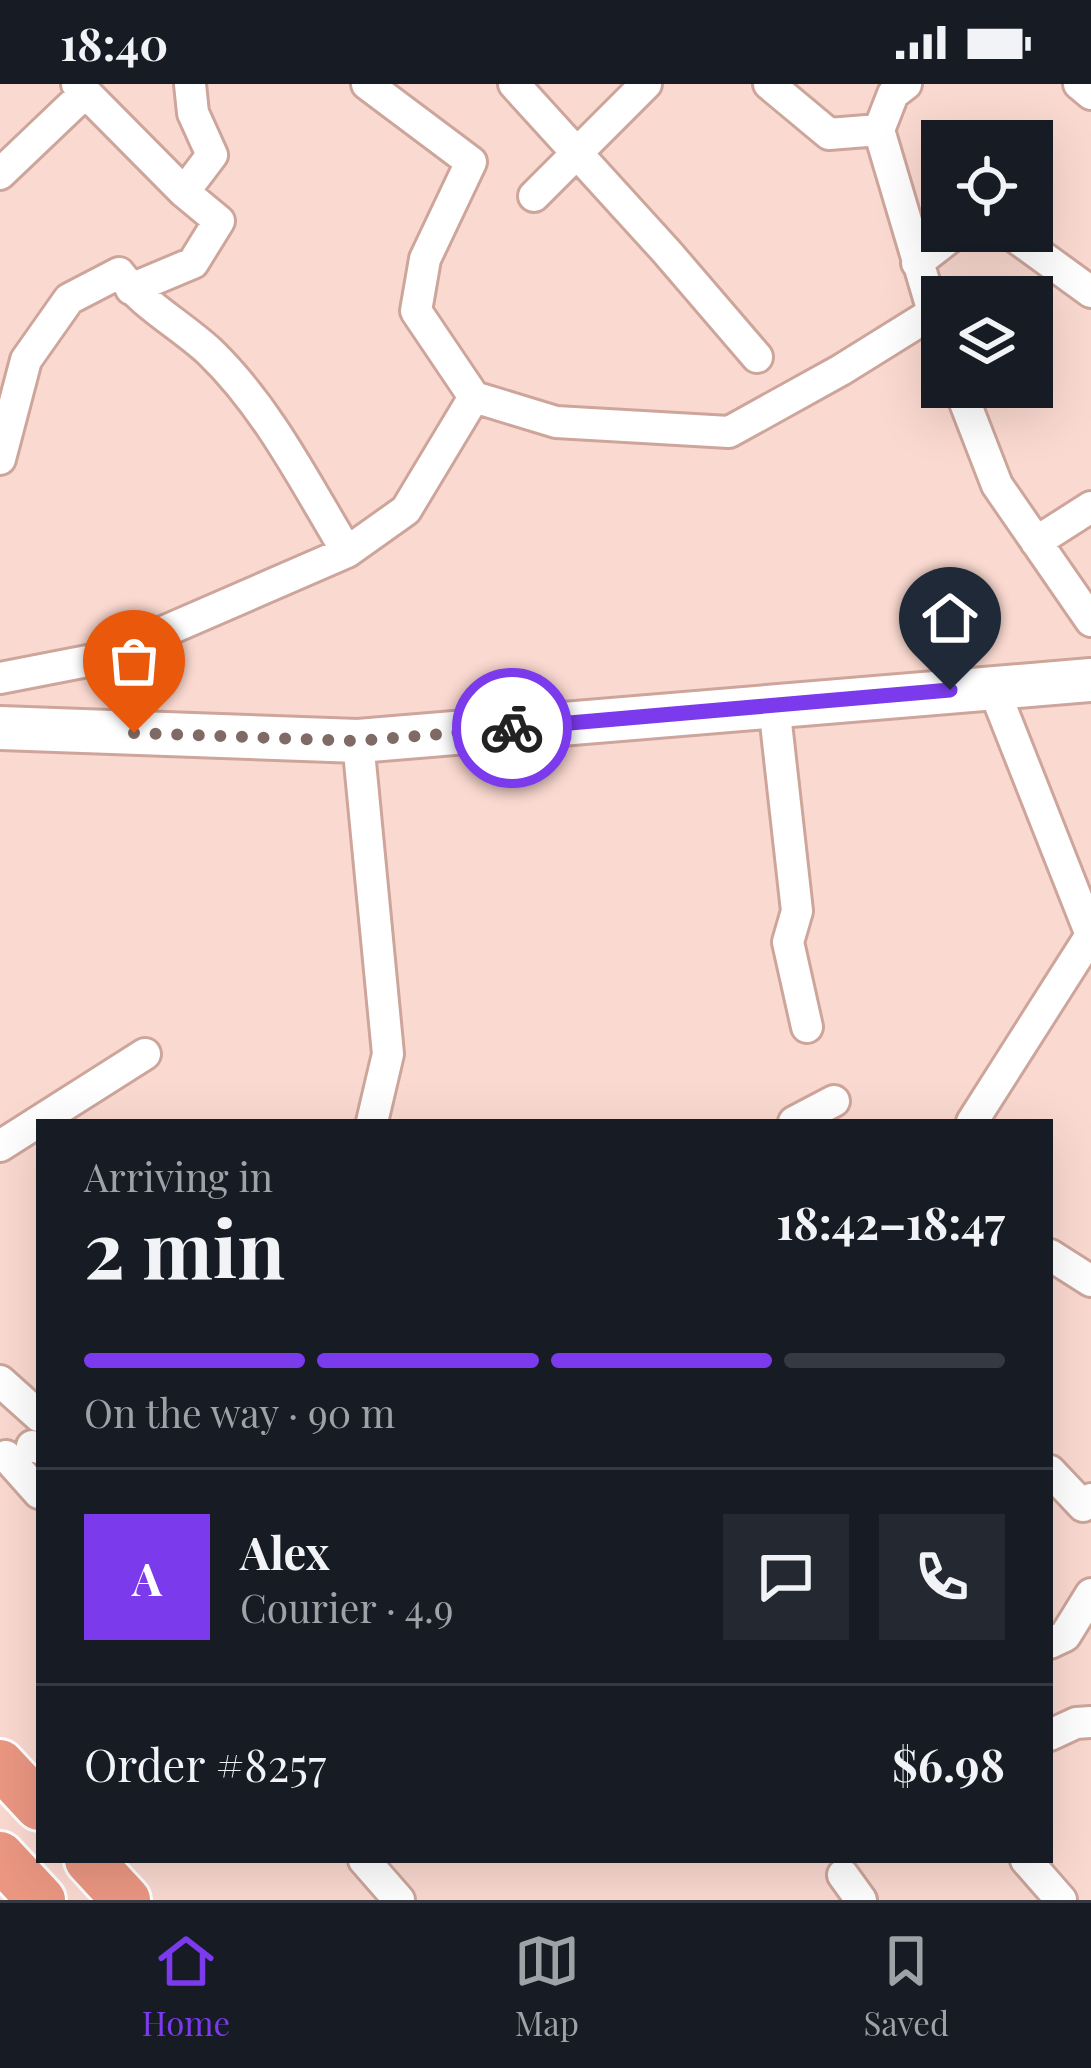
<!DOCTYPE html>
<meta charset="utf-8">
<style>
:root{--surface:#171b24;--page:#242831;--text:#f1f3f6;--muted:#9ea1a6;--line:#363941;--accent:#7c3aed}
body{margin:0;font-family:"Playfair Display",serif;background:var(--page);color:var(--text);height:100vh;display:flex;flex-direction:column;font-size:45px;white-space:nowrap}
*{box-sizing:border-box;margin:0}
p{font-size:39px;color:var(--muted)}
.icon{flex:none;width:66px;height:66px;fill:none;stroke:currentColor;stroke-width:2;stroke-linecap:round;stroke-linejoin:round}
.map{position:relative;flex:1;overflow:hidden}
.drawer{position:absolute;left:36px;top:1035px;width:1017px;height:744px;display:flex;flex-direction:column;background:var(--surface);border-radius:0px;box-shadow:0 12px 48px #0002}
.drawer>*{flex:none}
.tools{position:absolute;left:921px;top:36px;display:grid;gap:24px}
.tools a{display:grid;place-items:center;width:132px;height:132px;border-radius:0px;background:var(--surface);box-shadow:0 12px 48px #0002;font-size:60px}
.pin{position:absolute;display:grid;place-items:center;width:102px;height:102px;color:#fff;margin:-123px -51px;border-radius:50% 50% 50% 0;rotate:-45deg;box-shadow:0 0 12px #0007}
.pin .icon{rotate:45deg}
.courier{position:absolute;display:grid;place-items:center;width:120px;height:120px;margin:-60px;border:9px solid #7c3aed;border-radius:50%;background:#fff;color:#222;box-shadow:0 3px 15px #0007}
.headline em{font-style:normal;font-weight:700}
.headline div{display:flex;flex-direction:column-reverse}
.headline{display:flex;align-items:center;justify-content:space-between;height:204px;padding:0 48px}
h1{font-size:78px;font-weight:700;line-height:90px}
.bar{display:grid;grid-template-columns:repeat(4,1fr);gap:18px 12px;align-content:center;height:144px;padding:0 48px}
.bar i{height:15px;border-radius:9px;background:var(--line)}
.bar .current{background:var(--accent)}
.bar p{grid-column:span 4}
.line{display:flex;align-items:center;gap:30px;padding:0 48px;border-top:3px solid var(--line)}
.line div{flex:1}
.round{display:grid;place-items:center;flex:none;width:126px;height:126px;border-radius:0px;background:var(--page)}
.status{display:flex;justify-content:space-between;align-items:center;height:84px;padding:0 60px;background:var(--surface);direction:ltr}
.status svg{height:33px;fill:currentColor}
.menu{display:flex;justify-content:space-around;align-items:center;height:168px;border-top:3px solid var(--line);background:var(--surface);font-size:33px;color:var(--muted)}
.menu a{display:grid;justify-items:center;gap:6px}
.menu .current{color:var(--accent)}
.map>svg:first-child{display:block}
.lines{fill:none;stroke-linecap:round;stroke-linejoin:round}
.minor-casing{stroke:#cda59b;stroke-width:36}
.secondary-casing{stroke:#cda59b;stroke-width:48}
.trunk-casing{stroke:#fff;stroke-width:54}
.minor{stroke:#fff;stroke-width:30}
.secondary{stroke:#fff;stroke-width:42}
.trunk{stroke:#eb9782;stroke-width:48}
.done{stroke:#806a65;stroke-width:12;stroke-dasharray:0 21.6}
.route{stroke:#7c3aed;stroke-width:15}
</style>
<div class="status"><b>18:40</b><svg viewBox="0 0 49 12"><path d="M0 12V9h3v3zM5 12V6h3v6zM10 12V3h3v9zM15 12V0h3v12zM26 1h20v11H26zM47 4h2v5h-2z"/></svg></div>
<div class="map">
<svg width="1091" height="1816" viewBox="0 0 1091 1816">
<rect width="100%" height="100%" fill="#fad9d0"/>
<g class="lines">
<defs>
<path id="minor" d="M77 0 184 108 219 137 193 179 131 205
M367 0 471 78 425 175 416 227 474 313 556 338 729 348 841 286 931 230
M514 0 666 167 757 273
M769 0 829 50 879 46
M906 0 893 10 879 46 942 258
M1079 0 1091 10
M0 90 85 9
M184 108 212 71 193 29 190 0
M534 112 646 0
M1007 147 1091 208
M917 179 958 147
M959 303 997 401 1091 537
M0 375 26 276 69 215 119 189C144 222 181 241 210 268 268 324 306 400 347 468
M1036 458 1091 423
M0 594 103 574 347 468 406 426 474 313
M993 603 1091 851
M774 621 797 827 788 858 807 943
M358 657 388 970 372 1038
M794 1038 834 1017
M972 1038 1091 851
M0 1062 145 970
M1050 1171 1091 1197
M0 1297 39 1332
M32 1362 39 1364
M6 1372 39 1409
M1050 1387 1083 1422 1091 1415
M1050 1559 1065 1552 1091 1510
M1050 1651 1076 1639 1091 1638
M364 1776 399 1816
M1026 1776 1061 1816
M843 1791 861 1816"/>
<path id="secondary" d="M0 644 358 657 1091 596"/>
<path id="trunk" d="M0 1680 39 1722
M0 1772 41 1816
M89 1776 126 1816"/>
</defs>
<use href="#minor" class="minor-casing"/>
<use href="#secondary" class="secondary-casing"/>
<use href="#trunk" class="trunk-casing"/>
<use href="#minor" class="minor"/>
<use href="#secondary" class="secondary"/>
<use href="#trunk" class="trunk"/>
</g>
<g class="lines">
<path class="done" d="M134 649 358 657 512 644"/>
<path class="route" d="M512 644 950 606"/>
</g>
</svg>
<div class="tools">
<a><svg class="icon" aria-label="locate" viewBox="0 0 24 24"><circle cx="12" cy="12" r="6"/><path d="M12 2v4M12 18v4M2 12h4M18 12h4"/></svg></a>
<a><svg class="icon" aria-label="layers" viewBox="0 0 24 24"><path d="M12 4l9 5-9 5-9-5zM3 14l9 5 9-5"/></svg></a>
</div>
<div class="pin" style="left:134px;top:649px;background:#ea580c"><svg class="icon" aria-label="bag" viewBox="0 0 24 24"><path d="M5 8h14l-1 12H6zM9 8a3 3 0 0 1 6 0"/></svg></div>
<div class="pin" style="left:950px;top:606px;background:#1f2937"><svg class="icon" aria-label="home" viewBox="0 0 24 24"><path d="M3 11l9-7 9 7M6 9v11h12V9"/></svg></div>
<div class="courier" style="left:512px;top:644px"><svg class="icon" aria-label="bike" viewBox="0 0 24 24"><circle cx="6" cy="16" r="4"/><circle cx="18" cy="16" r="4"/><path d="M6 16l4-8h5l3 8M10 8l3 8H6M13 5h3"/></svg></div>
<section class="drawer">
<div class="headline"><div><h1>2 min</h1><p>Arriving in</p></div><em>18:42–18:47</em></div>
<div class="bar"><i class="current"></i><i class="current"></i><i class="current"></i><i></i><p>On the way · 90 m</p></div>
<div class="line" style="height:216px"><b class="round" style="background:var(--accent);color:#fff">A</b><div><b>Alex</b><p>Courier · 4.9</p></div><a class="round"><svg class="icon" aria-label="chat" viewBox="0 0 24 24"><path d="M4 5h16v11H9l-5 4z"/></svg></a><a class="round"><svg class="icon" aria-label="phone" viewBox="0 0 24 24"><path d="M5 4h4l2 5-3 2q2 4 5 5l2-3 5 2v4C11 20 4 13 5 4z"/></svg></a></div>
<div class="line" style="height:156px"><div>Order #8257</div><b>$6.98</b></div>
</section>
</div>
<nav class="menu">
<a class="current"><svg class="icon" aria-label="home" viewBox="0 0 24 24"><path d="M3 11l9-7 9 7M6 9v11h12V9"/></svg>Home</a>
<a><svg class="icon" aria-label="map" viewBox="0 0 24 24"><path d="M3 6l6-2 6 2 6-2v14l-6 2-6-2-6 2zM9 4v14M15 6v14"/></svg>Map</a>
<a><svg class="icon" aria-label="saved" viewBox="0 0 24 24"><path d="M7 4h10v16l-5-4-5 4z"/></svg>Saved</a>
</nav>
